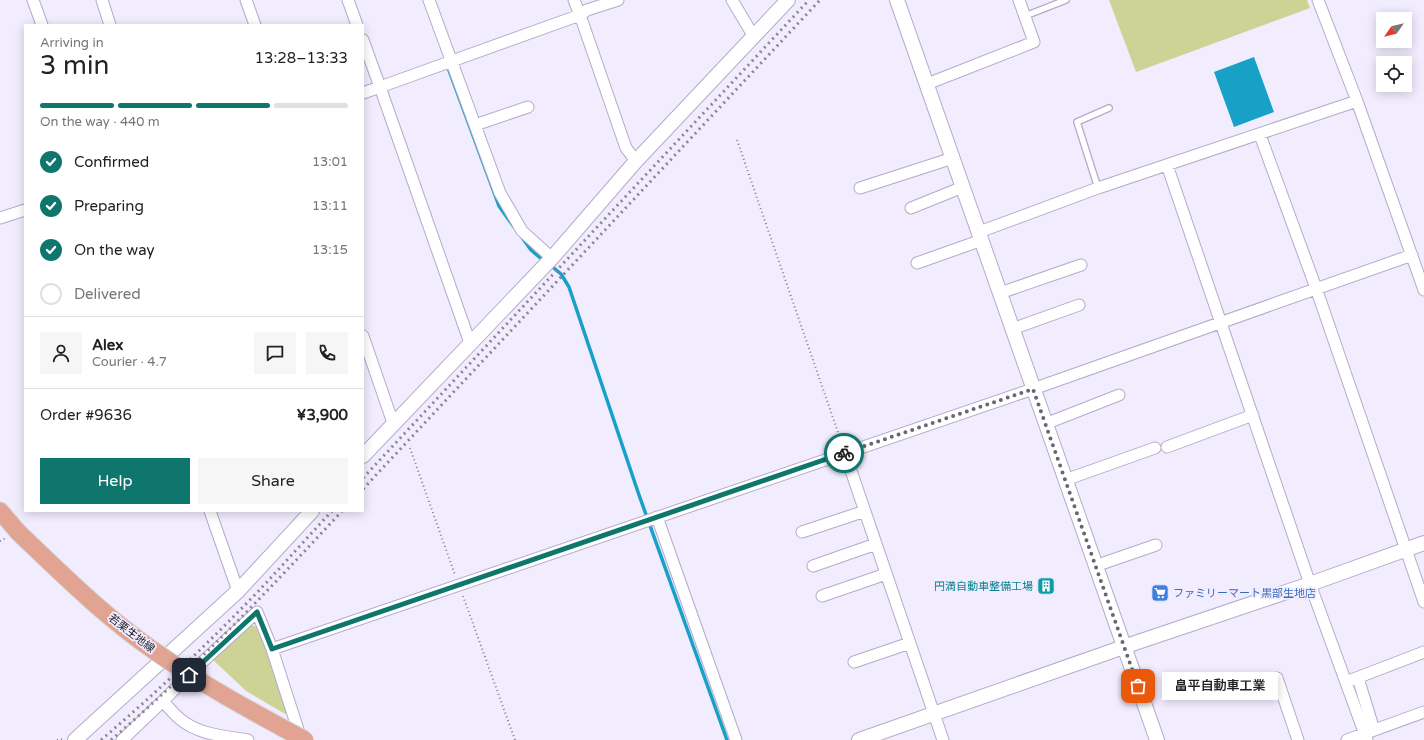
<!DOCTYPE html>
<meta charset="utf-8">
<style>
:root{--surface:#fff;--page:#f6f6f6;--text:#222;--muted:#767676;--line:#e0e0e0;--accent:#0f766e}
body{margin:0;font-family:"Varela Round","Noto Sans JP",sans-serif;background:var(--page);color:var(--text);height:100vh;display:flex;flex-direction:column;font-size:15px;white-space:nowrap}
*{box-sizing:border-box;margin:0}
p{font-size:13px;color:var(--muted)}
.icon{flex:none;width:22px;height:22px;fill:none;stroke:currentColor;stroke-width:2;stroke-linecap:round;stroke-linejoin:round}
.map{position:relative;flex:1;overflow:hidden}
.sheet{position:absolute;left:24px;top:24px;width:340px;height:488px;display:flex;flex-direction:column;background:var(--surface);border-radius:0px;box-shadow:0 2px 10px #0003}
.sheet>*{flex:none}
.needle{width:26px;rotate:236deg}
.tools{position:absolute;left:1376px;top:12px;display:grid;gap:8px}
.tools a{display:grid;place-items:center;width:36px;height:36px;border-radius:0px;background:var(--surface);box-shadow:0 2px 10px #0003;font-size:20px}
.pin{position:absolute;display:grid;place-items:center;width:34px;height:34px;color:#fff;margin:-17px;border-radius:8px;box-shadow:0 2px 6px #0006}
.courier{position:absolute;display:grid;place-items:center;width:40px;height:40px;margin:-20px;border:3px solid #0f766e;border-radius:50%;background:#fff;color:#222;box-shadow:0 1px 5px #0007}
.bubble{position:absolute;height:28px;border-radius:0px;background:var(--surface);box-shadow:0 2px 10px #0003;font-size:13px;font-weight:600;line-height:28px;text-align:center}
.head em{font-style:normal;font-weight:600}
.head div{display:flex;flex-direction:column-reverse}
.head{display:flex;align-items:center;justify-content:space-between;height:68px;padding:0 16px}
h1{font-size:26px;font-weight:600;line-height:30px}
.bar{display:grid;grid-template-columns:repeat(4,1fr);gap:6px 4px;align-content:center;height:48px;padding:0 16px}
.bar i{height:5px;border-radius:3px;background:var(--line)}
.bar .on{background:var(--accent)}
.bar p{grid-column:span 4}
.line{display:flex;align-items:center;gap:10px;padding:0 16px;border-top:1px solid var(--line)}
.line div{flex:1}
.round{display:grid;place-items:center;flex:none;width:42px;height:42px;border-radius:0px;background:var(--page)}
ol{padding:0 16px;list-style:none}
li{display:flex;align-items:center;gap:12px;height:44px}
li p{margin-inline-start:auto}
li .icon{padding:4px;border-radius:50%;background:var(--accent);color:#fff;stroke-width:4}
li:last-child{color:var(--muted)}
li i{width:22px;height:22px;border:2px solid var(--line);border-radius:50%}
.button{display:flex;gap:8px;margin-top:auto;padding:8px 16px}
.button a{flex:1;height:46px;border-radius:0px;background:var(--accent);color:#fff;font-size:16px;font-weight:600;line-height:46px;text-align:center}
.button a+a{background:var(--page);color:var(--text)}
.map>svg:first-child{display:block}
.green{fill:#cdd395}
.water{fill:#17a1c6}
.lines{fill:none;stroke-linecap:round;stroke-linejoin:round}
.stream{stroke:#17a1c6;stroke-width:3.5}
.service-casing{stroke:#b4abc8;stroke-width:8}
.minor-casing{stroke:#b4abc8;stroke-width:13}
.tertiary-casing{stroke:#b4abc8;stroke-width:16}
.primary-casing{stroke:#d7d6d8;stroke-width:19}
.path{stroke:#827d8c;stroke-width:2;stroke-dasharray:1 3;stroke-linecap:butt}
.service{stroke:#fff;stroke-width:5.5}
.minor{stroke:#fff;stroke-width:11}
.tertiary{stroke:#fff;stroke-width:14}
.primary{stroke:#e1a392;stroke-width:17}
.rail{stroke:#8a8594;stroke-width:3;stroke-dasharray:2 4;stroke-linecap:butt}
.primary-bridge-casing{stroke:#d7d6d8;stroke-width:19;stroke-linecap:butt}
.primary-bridge{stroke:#e1a392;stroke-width:17}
.done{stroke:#6b6674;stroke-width:4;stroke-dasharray:0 7.2}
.route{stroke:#0f766e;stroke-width:5}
.labels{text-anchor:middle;stroke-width:3.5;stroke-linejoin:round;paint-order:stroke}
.culture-label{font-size:11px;fill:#0d838f;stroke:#f2ecff;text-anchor:end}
.shop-label{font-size:11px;fill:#366cbe;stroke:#f2ecff;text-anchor:start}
.street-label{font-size:11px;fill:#221e29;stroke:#f2ecff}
</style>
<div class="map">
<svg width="1424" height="740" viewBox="0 0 1424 740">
<rect width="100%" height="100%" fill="#f2ecff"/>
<path class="green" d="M1109 0H1307L1310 8 1136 72Z
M247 623 259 628 287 715 246 691 210 657Z"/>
<path class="water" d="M1254 57 1274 112 1234 127 1214 72Z"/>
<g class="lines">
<path class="stream" d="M447 65 499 206 514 227
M521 236 531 250 544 261
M549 264 561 274 569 287 639 495 727 740"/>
<defs>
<path id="service" d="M1025 16 1066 0
M1098 188 1077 122 1109 108"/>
<path id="minor" d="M33 0 42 25
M102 0 110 25
M246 0 255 25
M348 0 357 25
M429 0 500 193 522 231 552 258
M618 0 587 10 580 15 626 148 636 161
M732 0 754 37
M1318 0 1357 101 1424 290
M363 40 380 87 580 15 574 0
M927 84 1034 42 1019 0
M363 93 380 87 470 343
M475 125 528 107
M1260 135 1316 288 1424 602
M1167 165 1310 584 1367 740
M860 188 953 158
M911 208 963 187
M0 218 25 210
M979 232 1098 188 1357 101
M917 263 982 240
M1000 293 1081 265
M1012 329 1079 305
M363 336 393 423
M1045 424 1119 395
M1167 447 1253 415
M845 453 943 740
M1065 480 1155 448
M210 511 238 591
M657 517 736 740
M802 532 865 511
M813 566 876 544
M1095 566 1156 545
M822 596 886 574
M272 649 1033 389 1412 255
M854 662 910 643
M1277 678 1298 740
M1358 678 1374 730
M1346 682 1424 652
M163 701 198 666 257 612 272 649 301 739
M122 740 163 701C168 707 174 714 180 719 199 735 225 736 248 740
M1347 740 1424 712"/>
<path id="tertiary" d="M897 0 1157 740
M363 456 552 258 636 161 788 0
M75 740 238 591 312 511
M859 740 1135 643 1310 584 1424 543"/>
<path id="primary" d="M0 511 18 532"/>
</defs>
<use href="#service" class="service-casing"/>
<use href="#minor" class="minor-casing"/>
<use href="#tertiary" class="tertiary-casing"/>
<use href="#primary" class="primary-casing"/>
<path class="path" d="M737 140 842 444
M410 448 455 575
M0 541 6 538
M463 596 515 740
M57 740 64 739"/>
<use href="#service" class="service"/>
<use href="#minor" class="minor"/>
<use href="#tertiary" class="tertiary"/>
<use href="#primary" class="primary"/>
<path class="rail" d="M363 478 809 0
M363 489 820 0
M101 740C149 699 195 656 239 611 271 579 301 544 332 511
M111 740C194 669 268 591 342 511"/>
<defs>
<path id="primary-bridge" d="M18 532C61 573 104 616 153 650 201 684 253 712 305 740"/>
</defs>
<use href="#primary-bridge" class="primary-bridge-casing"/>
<use href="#primary-bridge" class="primary-bridge"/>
</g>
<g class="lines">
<path class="done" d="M844 453 1033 389 1138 686"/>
<path class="route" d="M189 675 257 612 272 649 844 453"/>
</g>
<defs>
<symbol id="building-square" viewBox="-11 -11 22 22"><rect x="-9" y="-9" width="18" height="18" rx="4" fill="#0f9aa8" stroke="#f2ecff"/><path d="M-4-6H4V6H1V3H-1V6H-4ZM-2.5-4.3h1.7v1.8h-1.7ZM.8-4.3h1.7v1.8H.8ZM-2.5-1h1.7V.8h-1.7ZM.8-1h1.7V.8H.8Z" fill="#fff"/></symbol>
<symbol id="supermarket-square" viewBox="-11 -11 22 22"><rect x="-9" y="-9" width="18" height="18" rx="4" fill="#3f7fe0" stroke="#f2ecff"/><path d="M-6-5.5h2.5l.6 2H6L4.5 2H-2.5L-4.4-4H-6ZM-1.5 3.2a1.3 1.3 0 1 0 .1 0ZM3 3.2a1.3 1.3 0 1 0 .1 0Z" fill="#fff"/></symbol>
</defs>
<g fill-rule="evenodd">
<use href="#building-square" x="1036" y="576" width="20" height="20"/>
<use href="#supermarket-square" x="1150" y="583" width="20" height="20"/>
</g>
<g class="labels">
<g class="culture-label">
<text x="1033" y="590">円満自動車整備工場</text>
</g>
<g class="shop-label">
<text x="1173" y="597">ファミリーマート黒部生地店</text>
</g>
<g class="street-label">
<text transform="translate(132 633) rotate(38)" y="4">若栗生地線</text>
</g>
</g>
</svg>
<div class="tools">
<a><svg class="needle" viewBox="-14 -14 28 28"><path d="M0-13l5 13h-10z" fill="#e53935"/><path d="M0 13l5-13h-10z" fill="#767676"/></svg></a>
<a><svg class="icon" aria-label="locate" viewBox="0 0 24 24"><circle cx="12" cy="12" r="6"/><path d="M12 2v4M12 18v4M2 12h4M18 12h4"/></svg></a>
</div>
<div class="pin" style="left:1138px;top:686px;background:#ea580c"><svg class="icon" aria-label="bag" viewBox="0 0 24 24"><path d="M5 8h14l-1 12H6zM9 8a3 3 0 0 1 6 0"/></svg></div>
<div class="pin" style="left:189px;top:675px;background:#1f2937"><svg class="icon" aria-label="home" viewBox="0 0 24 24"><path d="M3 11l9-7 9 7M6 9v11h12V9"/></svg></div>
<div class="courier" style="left:844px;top:453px"><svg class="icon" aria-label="bike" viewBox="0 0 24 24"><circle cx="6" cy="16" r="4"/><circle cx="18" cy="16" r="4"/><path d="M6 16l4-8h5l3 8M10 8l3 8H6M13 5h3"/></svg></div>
<div class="bubble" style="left:1162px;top:672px;width:116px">畠平自動車工業</div>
<section class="sheet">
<div class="head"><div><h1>3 min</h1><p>Arriving in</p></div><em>13:28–13:33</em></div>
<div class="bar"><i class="on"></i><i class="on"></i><i class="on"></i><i></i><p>On the way · 440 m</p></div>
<ol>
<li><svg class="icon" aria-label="check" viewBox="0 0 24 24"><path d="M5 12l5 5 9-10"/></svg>Confirmed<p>13:01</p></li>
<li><svg class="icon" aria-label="check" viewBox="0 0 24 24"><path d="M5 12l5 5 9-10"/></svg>Preparing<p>13:11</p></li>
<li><svg class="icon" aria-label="check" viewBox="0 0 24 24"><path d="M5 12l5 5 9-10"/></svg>On the way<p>13:15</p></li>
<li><i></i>Delivered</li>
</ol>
<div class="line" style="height:72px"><a class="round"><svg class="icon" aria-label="person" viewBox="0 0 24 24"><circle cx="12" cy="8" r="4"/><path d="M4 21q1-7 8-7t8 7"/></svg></a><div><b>Alex</b><p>Courier · 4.7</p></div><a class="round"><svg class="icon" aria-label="chat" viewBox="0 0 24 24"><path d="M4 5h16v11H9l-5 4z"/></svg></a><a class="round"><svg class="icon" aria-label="phone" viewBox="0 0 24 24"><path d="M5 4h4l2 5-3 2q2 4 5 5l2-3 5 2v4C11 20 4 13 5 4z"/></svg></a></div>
<div class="line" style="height:52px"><div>Order #9636</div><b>¥3,900</b></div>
<div class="button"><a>Help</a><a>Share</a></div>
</section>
</div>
